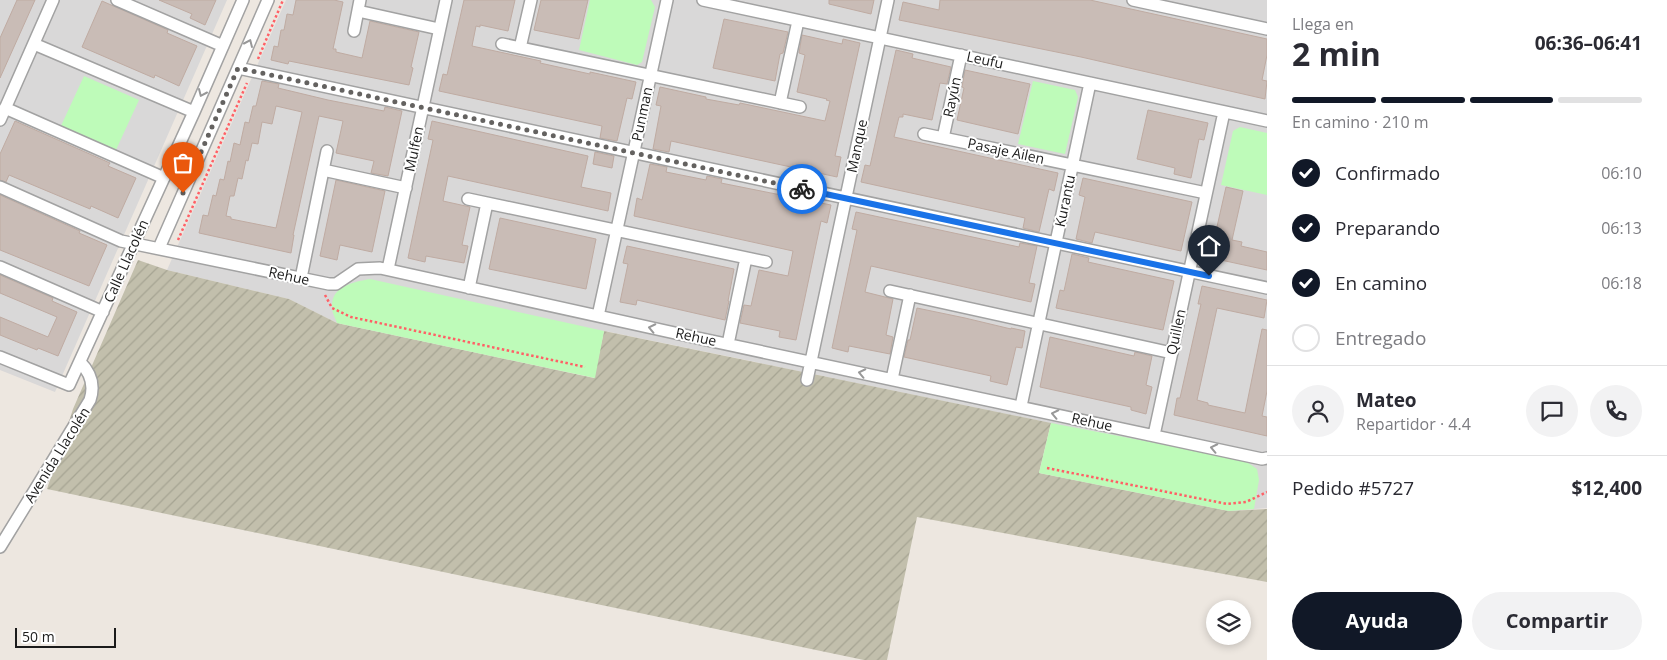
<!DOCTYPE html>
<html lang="es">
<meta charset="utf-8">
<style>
:root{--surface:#fff;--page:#f2f2f3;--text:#2b2b33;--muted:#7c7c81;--line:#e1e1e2;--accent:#111827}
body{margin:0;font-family:"Open Sans",sans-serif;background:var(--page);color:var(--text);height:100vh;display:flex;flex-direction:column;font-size:19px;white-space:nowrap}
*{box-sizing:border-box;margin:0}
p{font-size:16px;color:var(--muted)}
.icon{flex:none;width:28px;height:28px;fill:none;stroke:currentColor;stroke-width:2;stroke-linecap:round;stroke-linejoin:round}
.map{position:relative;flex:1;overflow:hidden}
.side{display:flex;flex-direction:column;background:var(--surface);width:400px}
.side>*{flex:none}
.controls{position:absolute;left:1206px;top:600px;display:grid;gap:10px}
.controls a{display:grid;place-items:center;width:45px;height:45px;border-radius:50%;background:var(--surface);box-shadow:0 2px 8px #0003;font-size:25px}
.scale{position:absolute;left:15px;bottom:12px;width:101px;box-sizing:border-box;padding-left:5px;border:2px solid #1b1b1b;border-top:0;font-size:14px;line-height:18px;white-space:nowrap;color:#1b1b1b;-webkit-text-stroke:4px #fff;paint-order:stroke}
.pin{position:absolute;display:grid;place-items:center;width:42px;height:42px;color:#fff;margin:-51px -21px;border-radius:50% 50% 50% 0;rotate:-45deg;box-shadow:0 0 5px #0007}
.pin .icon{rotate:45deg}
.courier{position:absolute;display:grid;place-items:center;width:50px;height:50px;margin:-25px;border:4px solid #1a73e8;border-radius:50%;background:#fff;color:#222;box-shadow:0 1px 6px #0007}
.overview em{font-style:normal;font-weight:700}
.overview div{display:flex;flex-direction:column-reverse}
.overview{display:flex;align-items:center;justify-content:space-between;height:85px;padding:0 25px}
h1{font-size:32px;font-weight:700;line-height:38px}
.bar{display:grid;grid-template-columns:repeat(4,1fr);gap:8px 5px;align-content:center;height:60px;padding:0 25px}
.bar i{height:6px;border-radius:4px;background:var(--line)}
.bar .on{background:var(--accent)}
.bar p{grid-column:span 4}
.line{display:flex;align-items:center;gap:12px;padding:0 25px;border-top:1px solid var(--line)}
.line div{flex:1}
.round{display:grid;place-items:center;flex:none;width:52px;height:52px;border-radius:26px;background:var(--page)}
ol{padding:0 25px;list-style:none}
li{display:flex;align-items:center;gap:15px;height:55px}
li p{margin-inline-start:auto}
li .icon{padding:5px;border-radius:50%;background:var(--accent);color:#fff;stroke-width:4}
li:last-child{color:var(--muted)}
li i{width:28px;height:28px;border:2px solid var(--line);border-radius:50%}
.primary-button{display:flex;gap:10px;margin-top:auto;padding:10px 25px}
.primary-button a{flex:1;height:58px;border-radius:30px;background:var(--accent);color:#fff;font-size:20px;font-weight:700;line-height:58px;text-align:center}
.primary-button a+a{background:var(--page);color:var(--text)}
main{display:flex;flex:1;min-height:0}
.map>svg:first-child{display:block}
.residential{fill:#d9d8d8}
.construction{fill:url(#construction-furrows)}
.park{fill:#befbb9}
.building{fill:#c9bcb6;stroke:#bfaba2;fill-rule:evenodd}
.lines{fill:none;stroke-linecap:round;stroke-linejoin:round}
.minor-casing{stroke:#a2a2a2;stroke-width:14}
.path{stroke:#ff6066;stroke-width:2.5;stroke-dasharray:2.5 2.5;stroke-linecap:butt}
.minor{stroke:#fff;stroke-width:11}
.oneway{stroke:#989898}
.done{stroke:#646260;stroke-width:5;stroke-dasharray:0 9}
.route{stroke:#1a73e8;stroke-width:6}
.labels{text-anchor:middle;stroke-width:4;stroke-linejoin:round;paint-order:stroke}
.street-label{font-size:14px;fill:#1b1b1b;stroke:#fff}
</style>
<main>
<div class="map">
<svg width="1267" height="660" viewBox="0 0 1267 660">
<defs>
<pattern id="construction-furrows" width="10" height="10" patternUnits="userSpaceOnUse" patternTransform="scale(1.25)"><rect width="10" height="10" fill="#c2bfac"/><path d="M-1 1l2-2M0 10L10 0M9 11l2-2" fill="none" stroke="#a6a493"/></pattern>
</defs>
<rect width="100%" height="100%" fill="#ede7e0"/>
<path class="residential" d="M0 0H227L55 392 0 370Z
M286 0H1267V508L1229 511 1050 423 605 331 337 323 289 299 167 270Z"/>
<path class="construction" d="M138 260 167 270 289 299 337 323 594 378 604 331 1051 423 1039 473 1229 511 1267 509V582L917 517 887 660H864L47 489 73 409Z"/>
<path class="park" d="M590 0H651L655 7 642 62 637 65 579 50Z
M84 76 139 100 115 152 60 128Z
M1033 81 1075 90 1078 97 1065 154 1018 144Z
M1240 127 1267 133V195L1221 185 1233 131Z
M370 279 604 331 595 378 337 323C335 318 332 312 332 307 331 286 354 282 370 279Z
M1051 423 1244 460 1257 469 1259 480 1254 509 1229 511 1039 473Z"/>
<path class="building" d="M17 0H35L0 78V38Z
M159 0H216L205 25 190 18 192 14Z
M296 0H334L343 2 333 49H336V52L362 58 370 21 419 32 411 67 413 68 409 85 289 61 288 64 271 60 274 46 278 47 281 30H284L287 14 293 15Z
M464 0H515L508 31 480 25V27L476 26 472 46 541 61 540 63 590 74V72L636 82 632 99 627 98 617 141 600 138 602 126 439 91 443 74 447 75Z
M541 0H588L579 39 534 30Z
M829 0H874L871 14 829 4Z
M940 0H1090L1267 39V55L1262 80 1267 81 1265 99 1081 57 899 20 903 2 939 10Z
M102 1 168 30 167 33 197 46 179 86 155 75 154 78 82 47Z
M724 19 788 32 783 53 780 54 775 81 713 68Z
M802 35 842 44 843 39 860 43 835 156 841 157 837 177 671 141 669 152 653 149 661 106 656 105 660 87 706 97V99L739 105 740 103 825 121 830 101 826 100 827 99 797 92 805 55 799 53Z
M896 50 913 54 912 58 951 67 947 84 940 83 932 120 903 114V117H899L894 137 1058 173 1054 191 1049 189 1039 232 1023 228 1025 218 861 182 865 165 870 166Z
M965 70 1030 84 1018 134 957 120 964 88 962 87Z
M262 81 279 84 278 88 328 100 384 111 385 107 402 111 388 176 371 173 374 161 336 153 343 121 319 116 293 235H294L291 253 199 233 203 215 208 216 213 195 216 196 220 179 224 180 228 161 230 162 234 143 240 145 245 122 249 123 253 106H256ZM276 106 302 112 276 228 231 219V217L226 216 230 196H234L238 178 242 179 246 160 248 161 252 143 258 144 262 122 272 124Z
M1148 110 1208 123 1204 140 1199 139 1191 178 1174 174 1175 168 1137 159Z
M15 121 110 163 108 166 136 178 118 218 91 206 90 209 9 175 6 182 0 180V154Z
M432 121 588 156 581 187 611 193 608 211 448 176 443 201 470 207 462 245 468 246 464 263 426 256 425 262 408 258 433 140 428 139Z
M595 152 614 156 612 168 593 164Z
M650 164 667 167 666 172 706 180 707 176 722 179 721 183 831 205 827 223 821 221 796 340 779 337 780 331 740 323 744 305 751 306 759 270 788 276 793 251 634 216 637 198 642 200Z
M1083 178 1192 202 1181 251 1095 232 1092 243 1076 239 1085 197 1079 195Z
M336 180 385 191 372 252 340 245 337 260 320 256Z
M1226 187 1243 191 1232 240 1242 242 1241 246 1267 252V270L1207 257 1211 239 1214 240Z
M0 195 80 231 79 233 107 245 89 286 0 250Z
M856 212 1019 247 1020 243 1037 246 1029 283 1035 284 1031 302 871 266 865 292 893 299 886 335 893 337 890 354 849 346 848 352 832 348 857 230 852 229Z
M500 218 596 239 586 289 489 269Z
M627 246 734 269 728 301H729L725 320 637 300 636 305 620 302 628 264 623 263Z
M1072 254 1089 258 1088 262 1174 281 1163 330 1056 308 1060 290 1064 291Z
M0 275 53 298 52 301 77 312 58 356 38 348 37 350 0 335V317L48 337 57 317 0 293Z
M1202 286 1267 300 1264 318 1217 308 1197 400 1208 403V405L1245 413 1262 329 1267 330V391L1262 416 1267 417V436L1174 415 1177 398H1180L1201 304H1198Z
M917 308 965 318 1011 329V328L1025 331 1022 348 1016 347 1007 385 990 381 991 376 904 357 908 340H910Z
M1050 337 1134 356 1135 352 1152 356 1146 385 1152 387 1146 414 1131 410V407L1040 387Z"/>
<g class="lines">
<defs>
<path id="minor" d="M117 0 223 46
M703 0 1267 121
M1133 0 1267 29
M358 11 439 29
M354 31 360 0
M34 44 194 112
M502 44 800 107
M520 48 531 0
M238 68 1267 288
M780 103 798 21
M5 108 164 178
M0 120 53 0
M924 134 1206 193
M943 138 961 55
M323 170 406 188
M0 187 121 241 329 284H336L358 269 380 268 693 337 1262 459 1267 458
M468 199 766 262
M159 248 268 0
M0 267 103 312
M388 269 446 0
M301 278 327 151
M469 288 487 203
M890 291 1172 353
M598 316 667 0
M728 344 746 258
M0 357 69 385 194 112 243 0
M892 379 910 295
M807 380 888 0
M1021 406 1090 83
M1154 435 1224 112
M0 547 90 400C95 385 91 373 80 362"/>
</defs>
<use href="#minor" class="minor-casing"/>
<path class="path" d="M258 59 283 0
M178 240 247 83
M325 295 332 308 351 317 585 367
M1047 468 1227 504 1246 502 1267 492"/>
<use href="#minor" class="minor"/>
</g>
<defs><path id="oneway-chevron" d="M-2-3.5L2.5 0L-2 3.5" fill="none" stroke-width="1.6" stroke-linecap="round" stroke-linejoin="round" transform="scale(1.25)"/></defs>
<g class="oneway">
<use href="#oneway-chevron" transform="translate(249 43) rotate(-66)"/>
<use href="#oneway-chevron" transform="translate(202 93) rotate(114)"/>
<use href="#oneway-chevron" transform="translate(652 328) rotate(-168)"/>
<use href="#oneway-chevron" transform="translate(862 373) rotate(-168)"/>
<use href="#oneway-chevron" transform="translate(1055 414) rotate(-168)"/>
<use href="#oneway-chevron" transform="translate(1214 448) rotate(-168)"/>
</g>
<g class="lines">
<path class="done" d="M183 193 238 68 802 189"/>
<path class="route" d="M802 189 1209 276"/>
</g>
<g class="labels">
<g class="street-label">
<text transform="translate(985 60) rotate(12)" y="5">Leufu</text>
<text transform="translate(952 97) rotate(-78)" y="5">Rayún</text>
<text transform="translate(642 114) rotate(-78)" y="5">Punman</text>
<text transform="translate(857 146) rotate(-78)" y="5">Manque</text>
<text transform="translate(414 149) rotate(-78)" y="5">Mulfen</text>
<text transform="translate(1006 151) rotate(12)" y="5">Pasaje Ailen</text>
<text transform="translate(1065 201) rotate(-78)" y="5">Kurantu</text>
<text transform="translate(126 261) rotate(-66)" y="5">Calle Llacolén</text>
<text transform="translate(289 276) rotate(12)" y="5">Rehue</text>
<text transform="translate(1176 332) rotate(-78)" y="5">Quillen</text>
<text transform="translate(696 337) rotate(12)" y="5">Rehue</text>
<text transform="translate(1092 422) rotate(12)" y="5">Rehue</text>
<text transform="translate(57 455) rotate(-58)" y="5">Avenida Llacolén</text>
</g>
</g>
</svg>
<div class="controls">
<a><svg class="icon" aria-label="layers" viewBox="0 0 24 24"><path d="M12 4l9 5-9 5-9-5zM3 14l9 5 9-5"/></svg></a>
</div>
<div class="scale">50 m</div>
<div class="pin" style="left:183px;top:193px;background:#ea580c"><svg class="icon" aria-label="bag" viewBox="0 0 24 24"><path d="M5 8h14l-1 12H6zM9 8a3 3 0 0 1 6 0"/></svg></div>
<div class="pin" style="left:1209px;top:276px;background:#1f2937"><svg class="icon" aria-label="home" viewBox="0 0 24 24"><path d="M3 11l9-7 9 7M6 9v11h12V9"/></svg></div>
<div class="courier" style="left:802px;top:189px"><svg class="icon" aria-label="bike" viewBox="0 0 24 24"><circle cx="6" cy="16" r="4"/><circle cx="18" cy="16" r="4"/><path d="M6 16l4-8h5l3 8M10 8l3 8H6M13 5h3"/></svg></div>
</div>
<section class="side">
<div class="overview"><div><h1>2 min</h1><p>Llega en</p></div><em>06:36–06:41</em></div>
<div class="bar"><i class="on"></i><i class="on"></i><i class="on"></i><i></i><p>En camino · 210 m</p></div>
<ol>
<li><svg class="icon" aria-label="check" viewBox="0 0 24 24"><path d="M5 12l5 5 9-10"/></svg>Confirmado<p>06:10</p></li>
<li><svg class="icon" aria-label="check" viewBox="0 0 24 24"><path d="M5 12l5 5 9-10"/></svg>Preparando<p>06:13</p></li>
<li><svg class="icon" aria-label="check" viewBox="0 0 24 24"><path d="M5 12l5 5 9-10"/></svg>En camino<p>06:18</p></li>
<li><i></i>Entregado</li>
</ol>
<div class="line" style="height:90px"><a class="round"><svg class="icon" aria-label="person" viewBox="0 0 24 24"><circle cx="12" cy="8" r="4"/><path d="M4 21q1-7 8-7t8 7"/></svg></a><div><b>Mateo</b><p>Repartidor · 4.4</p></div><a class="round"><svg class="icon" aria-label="chat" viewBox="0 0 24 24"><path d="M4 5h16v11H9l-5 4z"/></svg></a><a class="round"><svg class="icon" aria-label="phone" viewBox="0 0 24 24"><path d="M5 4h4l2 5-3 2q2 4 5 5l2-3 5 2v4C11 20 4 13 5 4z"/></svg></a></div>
<div class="line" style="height:65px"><div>Pedido #5727</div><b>$12,400</b></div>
<div class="primary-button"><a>Ayuda</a><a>Compartir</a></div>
</section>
</main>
